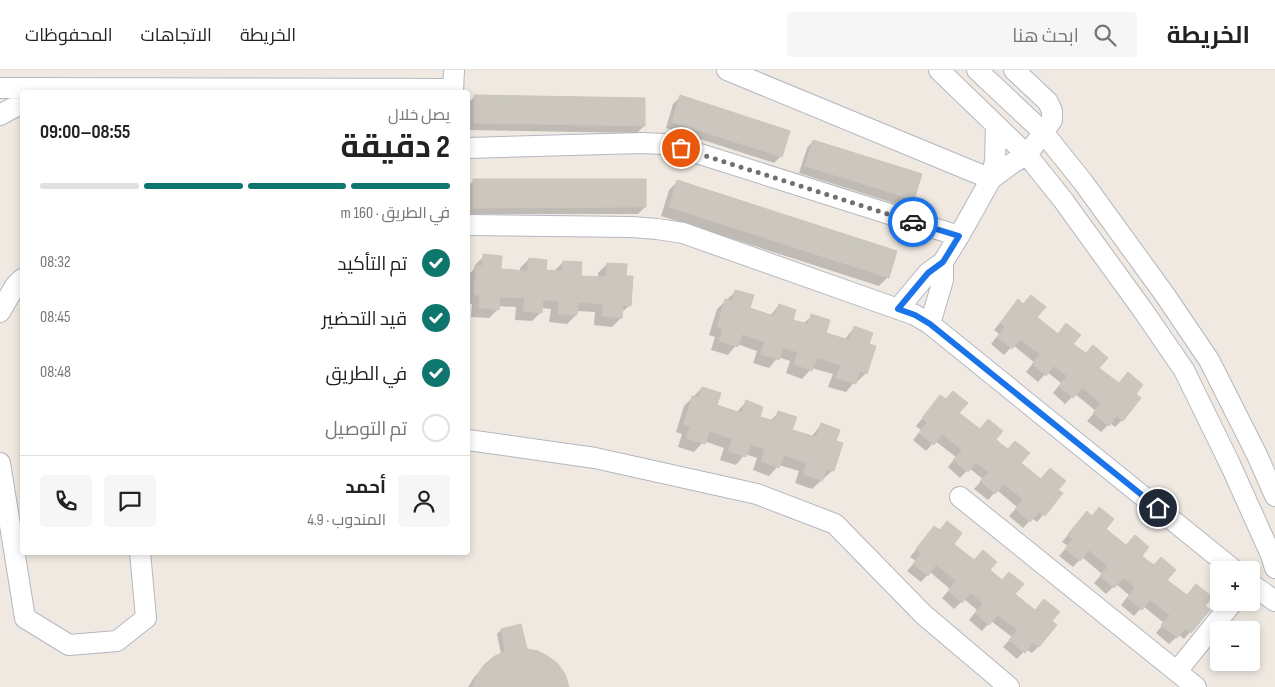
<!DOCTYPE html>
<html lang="ar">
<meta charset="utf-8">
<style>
:root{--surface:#fff;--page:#f6f6f6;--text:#222;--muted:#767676;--line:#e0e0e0;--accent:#0f766e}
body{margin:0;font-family:"Sofia Sans Condensed",Cairo,sans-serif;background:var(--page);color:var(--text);direction:rtl;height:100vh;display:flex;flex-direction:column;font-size:19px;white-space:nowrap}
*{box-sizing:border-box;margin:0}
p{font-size:16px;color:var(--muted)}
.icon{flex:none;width:28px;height:28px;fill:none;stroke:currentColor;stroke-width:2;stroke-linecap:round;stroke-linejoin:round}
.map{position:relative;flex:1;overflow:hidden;direction:ltr}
.drawer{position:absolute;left:20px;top:20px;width:450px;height:465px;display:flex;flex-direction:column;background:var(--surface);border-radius:5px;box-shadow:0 2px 8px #0003;direction:rtl}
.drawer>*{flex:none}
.tools{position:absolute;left:1210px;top:491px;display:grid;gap:10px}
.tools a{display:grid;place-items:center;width:50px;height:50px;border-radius:5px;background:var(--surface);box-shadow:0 2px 8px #0003;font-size:25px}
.pin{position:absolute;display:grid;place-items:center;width:42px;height:42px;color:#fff;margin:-21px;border:2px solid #fff;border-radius:50%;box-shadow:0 1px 5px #0007}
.courier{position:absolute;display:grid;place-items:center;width:50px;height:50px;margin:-25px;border:4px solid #1a73e8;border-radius:50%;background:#fff;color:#222;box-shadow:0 1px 6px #0007}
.summary em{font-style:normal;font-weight:700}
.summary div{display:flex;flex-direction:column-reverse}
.summary{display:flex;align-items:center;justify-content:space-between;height:85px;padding:0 20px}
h1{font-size:32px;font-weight:700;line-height:38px}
.bar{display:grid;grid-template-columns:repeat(4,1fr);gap:8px 5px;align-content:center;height:60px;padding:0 20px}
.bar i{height:6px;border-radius:4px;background:var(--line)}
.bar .active{background:var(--accent)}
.bar p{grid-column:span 4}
.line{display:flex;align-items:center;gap:12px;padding:0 20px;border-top:1px solid var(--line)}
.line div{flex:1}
.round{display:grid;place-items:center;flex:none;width:52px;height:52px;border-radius:5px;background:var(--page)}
ol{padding:0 20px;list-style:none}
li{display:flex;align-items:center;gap:15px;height:55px}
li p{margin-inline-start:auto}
li .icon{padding:5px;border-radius:50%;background:var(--accent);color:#fff;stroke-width:4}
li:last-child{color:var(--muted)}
li i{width:28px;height:28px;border:2px solid var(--line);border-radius:50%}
header{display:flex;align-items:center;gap:30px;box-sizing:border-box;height:70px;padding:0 25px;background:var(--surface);border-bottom:1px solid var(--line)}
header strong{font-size:24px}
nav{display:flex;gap:28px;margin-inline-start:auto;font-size:18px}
.search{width:350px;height:45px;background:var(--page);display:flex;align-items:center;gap:12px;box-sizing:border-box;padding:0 18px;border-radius:5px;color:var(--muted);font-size:19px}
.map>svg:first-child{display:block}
.shadow{fill:#0003}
.building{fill:#cbc7bf;stroke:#cbc5ba}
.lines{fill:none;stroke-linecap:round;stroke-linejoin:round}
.minor-casing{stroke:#b4b7c1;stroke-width:22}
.minor{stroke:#fff;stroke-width:20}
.done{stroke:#726f6d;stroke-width:5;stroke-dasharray:0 9}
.route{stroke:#1a73e8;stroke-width:6}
</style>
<header>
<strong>الخريطة</strong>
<div class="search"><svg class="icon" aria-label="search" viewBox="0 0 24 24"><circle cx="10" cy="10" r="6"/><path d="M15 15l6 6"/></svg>ابحث هنا</div>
<nav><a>الخريطة</a><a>الاتجاهات</a><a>المحفوظات</a></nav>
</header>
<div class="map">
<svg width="1275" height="617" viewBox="0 0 1275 617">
<rect width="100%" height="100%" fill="#efe9e1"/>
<path class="shadow" d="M475 26 644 56 637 63 468 60V33Z
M680 27 781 86 774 93 666 58 673 34Z
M813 71 920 105 913 130 906 137 799 103 807 78Z
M473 111 645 137 638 144H468V116Z
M678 111 888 207 879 216 661 146 669 120Z
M484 186 500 200 520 202V198L529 189 545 201H554L563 192 579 207 598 208V203L607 194 625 207 630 235 621 243V248L612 257 594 255 595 242 576 241V245L567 254 549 252 551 239 541 238V242L532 251 515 250 516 237 498 236V239L489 248 471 247 472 234 468 233V205L474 199 475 195Z
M736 221 748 239 770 246 779 235 791 251 803 254 812 246 824 264 844 270 854 258 868 274 866 303 857 312 855 311 846 322 828 317 833 304 812 298 802 309 786 303 790 291 778 287 769 298 753 293 757 281 737 274 728 285 711 280 715 267 709 265 717 239Z
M1012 238 1036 247 1057 265 1066 255 1072 274 1097 298 1135 324 1122 350 1115 357 1110 353 1101 362 1087 351 1096 341 1075 324 1065 334 1053 323 1061 313 1047 302 1038 312 1026 302 1034 292 1013 275 1004 285 991 274 999 264 994 260Z
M702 318 715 336 736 343 746 332 758 347 770 351 779 342 790 361 811 367 821 355 835 371 833 400 812 419 795 413 799 401 779 395 769 406 753 400 757 388 745 384 736 395 720 390 724 378 704 371 694 382 678 377 682 364 676 362 684 336Z
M934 334 958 343 994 369 1040 410 1043 406 1061 424 1037 452 1032 448 1023 458 1009 446 1017 437 997 420 988 430 974 419 983 409 969 398 960 408 948 397 956 387 935 371 926 381 913 370 921 360 916 356Z
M1099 438 1104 459 1140 486 1166 510 1190 562 1184 569 1179 565 1169 574 1156 563 1164 553 1143 536 1134 546 1121 535 1129 525 1116 514 1106 524 1094 513 1102 504 1082 487 1073 497 1059 486 1068 476 1062 472 1080 450 1091 447Z
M928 465 952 474 988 500 1034 541 1051 551 1038 577 1032 583 1026 579 1017 589 1003 577 1012 567 991 551 982 561 969 550 977 540 964 529 954 539 942 528 950 519 930 502 921 512 907 501 916 491 910 487Z
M501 560 526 580 568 617H468L475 606 501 584 497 564Z"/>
<path class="building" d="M474 25 645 28V56L474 53Z
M680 25 790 61 782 87 672 52Z
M813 70 922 104 914 130 805 96Z
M473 109H646V137L473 138Z
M677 110 897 181 889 208 669 137Z
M483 184 502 186 501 199 527 201 529 188 547 190 546 200 562 201 563 191 582 192 581 206 606 207 607 193 627 194 626 206H633L631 236 623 235 622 248 602 246 603 234 578 232 577 245 558 244 559 231 543 230 542 243 523 241 525 228 500 227 499 240 479 238 480 225H474L476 196H482Z
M735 220 754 225 750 238 774 246 779 234 796 240 793 250 808 254 811 244 830 250 826 263 849 270 854 256 873 263 869 274 876 276 867 304 860 301 856 314 836 308 841 295 817 288 812 301 794 294 798 282 783 278 779 290 761 284 765 272 742 264 738 277 719 271 723 259 717 257 725 229 732 231Z
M1031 225 1046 237 1037 247 1058 264 1066 253 1081 265 1073 274 1080 279 1061 301 1054 296 1046 306 1032 294 1040 284 1020 269 1012 279 997 267 1005 257 1000 253 1018 229 1023 234Z
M1093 275 1108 288 1099 298 1119 313 1128 302 1143 315 1136 324 1141 328 1123 351 1117 346 1109 356 1093 343 1101 333 1082 318 1073 328 1059 316 1067 306 1061 301 1080 279 1086 283Z
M702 317 721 323 717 335 741 343 746 330 763 337 760 347 775 351 778 341 797 347 792 360 816 367 821 353 840 360 836 371 843 373 834 401 827 399 822 411 803 404 807 393 784 385 779 398 761 391 765 379 750 374 746 387 728 381 732 369 709 361 705 374 686 368 690 356 684 354 692 326 699 328Z
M953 321 968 333 959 343 980 359 988 349 1003 361 996 369 1001 374 982 397 976 392 968 402 953 390 962 380 942 364 934 375 919 363 927 352 922 348 940 325 946 329Z
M1015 371 1030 383 1021 393 1041 409 1050 398 1066 411 1058 420 1063 423 1045 446 1039 442 1030 452 1015 439 1023 429 1004 414 995 424 980 411 989 402 982 397 1001 374 1008 379Z
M1099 437 1114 449 1106 459 1126 475 1135 465 1149 477 1142 486 1148 491 1130 513 1123 508 1114 518 1100 506 1108 496 1089 480 1080 491 1065 479 1073 469 1068 464 1087 441 1092 446Z
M947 451 962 463 954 474 974 490 983 480 997 492 990 500 996 505 977 528 971 523 962 533 948 521 956 511 936 495 928 506 913 494 921 483 916 479 934 456 940 460Z
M1161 487 1176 500 1167 510 1187 525 1196 514 1212 527 1205 536 1210 540 1191 563 1186 558 1177 568 1161 555 1170 545 1150 530 1142 540 1127 528 1135 518 1130 513 1148 491 1154 495Z
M1009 502 1024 514 1015 524 1035 540 1044 529 1060 542 1052 551 1057 555 1039 577 1033 573 1025 583 1009 570 1018 560 998 545 989 555 975 543 983 533 977 528 996 505 1002 510Z
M521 554 527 579H515L505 581 501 559Z
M515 579H527L538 581 549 587 558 594 565 604 569 617H473L477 605 484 595 493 587 503 582Z"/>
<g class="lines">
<defs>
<path id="minor" d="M727 0 991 109
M939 0 1027 85 1063 130 1142 239 1184 300 1230 394 1271 485 1275 498
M977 0 1043 62 1083 112 1165 225 1209 290 1257 385 1275 426
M0 18 453 19
M453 22 454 0
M0 45 22 33
M468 78 642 73 664 74 681 78 959 166
M991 109 1014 92 1027 85 1052 50V41L1048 32 1014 0
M468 155 632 157 657 159 683 163 915 245 930 254 1234 500
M898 239 928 203 943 192 959 166 991 109 995 91 996 55
M0 242 15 216 22 209
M930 254 943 210V192
M468 370 595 388 757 424 835 454 924 545 1009 617
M0 393 25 548 69 575 117 571 146 548 140 482
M960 427 1196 617
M1251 514 1275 531
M1177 601 1233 532"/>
</defs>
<use href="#minor" class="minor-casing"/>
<use href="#minor" class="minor"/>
</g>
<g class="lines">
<path class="done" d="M681 78 913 152"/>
<path class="route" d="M913 152 959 166 943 192 928 203 898 239 915 245 930 254 1158 438"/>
</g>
</svg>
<div class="tools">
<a>+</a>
<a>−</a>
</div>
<div class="pin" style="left:681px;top:78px;background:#ea580c"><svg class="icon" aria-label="bag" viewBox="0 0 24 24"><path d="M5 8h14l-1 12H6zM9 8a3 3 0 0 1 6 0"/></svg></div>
<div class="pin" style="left:1158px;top:438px;background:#1f2937"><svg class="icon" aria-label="home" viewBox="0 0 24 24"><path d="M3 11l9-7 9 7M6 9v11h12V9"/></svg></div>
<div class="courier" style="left:913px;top:152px"><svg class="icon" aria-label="car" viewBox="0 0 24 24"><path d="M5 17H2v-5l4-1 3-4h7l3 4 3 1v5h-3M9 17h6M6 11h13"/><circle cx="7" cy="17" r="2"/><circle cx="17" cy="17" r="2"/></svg></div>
<section class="drawer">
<div class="summary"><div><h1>2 دقيقة</h1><p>يصل خلال</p></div><em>08:55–09:00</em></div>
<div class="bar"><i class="active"></i><i class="active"></i><i class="active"></i><i></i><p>في الطريق · 160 m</p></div>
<ol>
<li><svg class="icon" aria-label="check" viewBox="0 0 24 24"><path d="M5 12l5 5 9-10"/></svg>تم التأكيد<p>08:32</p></li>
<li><svg class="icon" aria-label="check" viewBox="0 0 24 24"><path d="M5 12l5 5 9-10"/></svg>قيد التحضير<p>08:45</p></li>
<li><svg class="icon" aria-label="check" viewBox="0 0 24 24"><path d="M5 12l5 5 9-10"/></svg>في الطريق<p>08:48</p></li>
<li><i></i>تم التوصيل</li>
</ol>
<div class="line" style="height:90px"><a class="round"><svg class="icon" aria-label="person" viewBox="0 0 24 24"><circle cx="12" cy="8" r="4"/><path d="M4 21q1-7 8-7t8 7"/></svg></a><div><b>أحمد</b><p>المندوب · 4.9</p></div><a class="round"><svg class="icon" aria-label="chat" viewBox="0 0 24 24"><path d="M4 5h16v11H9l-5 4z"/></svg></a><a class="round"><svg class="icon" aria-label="phone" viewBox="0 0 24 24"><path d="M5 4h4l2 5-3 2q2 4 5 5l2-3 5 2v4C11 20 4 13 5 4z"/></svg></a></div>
</section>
</div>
